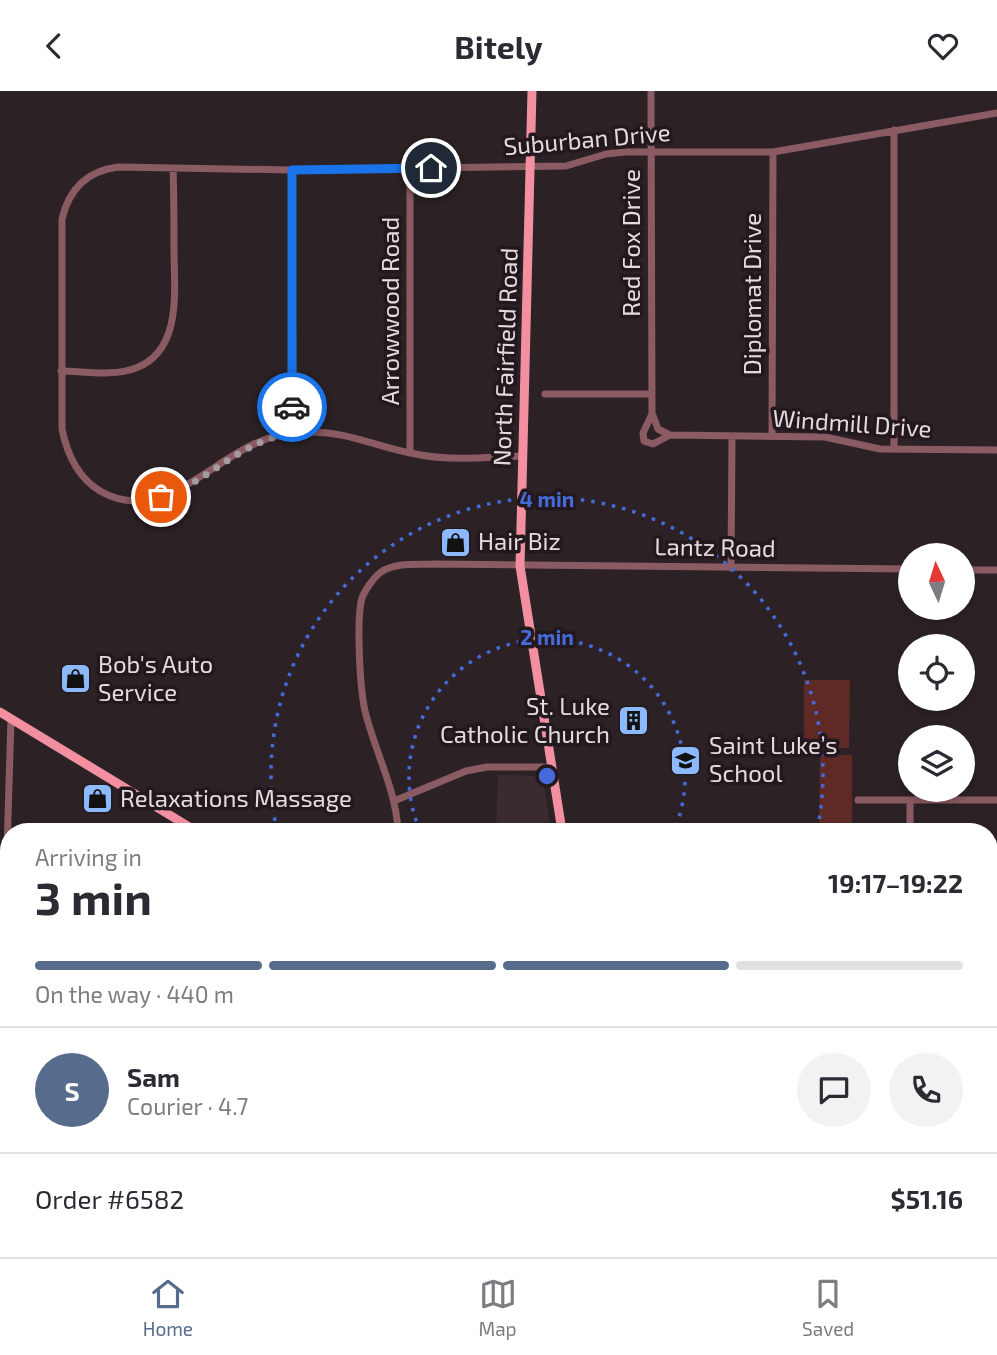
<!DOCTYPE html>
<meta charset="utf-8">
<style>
:root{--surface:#fff;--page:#f2f2f3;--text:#2b2b33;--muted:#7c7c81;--line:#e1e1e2;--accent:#576b8d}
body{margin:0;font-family:"Exo 2",sans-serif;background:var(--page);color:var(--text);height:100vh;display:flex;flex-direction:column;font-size:26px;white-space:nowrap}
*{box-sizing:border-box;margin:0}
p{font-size:23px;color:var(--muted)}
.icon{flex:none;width:38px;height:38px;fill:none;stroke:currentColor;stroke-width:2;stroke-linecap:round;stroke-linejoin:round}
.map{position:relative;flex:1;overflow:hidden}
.panel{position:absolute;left:0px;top:732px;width:998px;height:436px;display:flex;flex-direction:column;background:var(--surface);border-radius:28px 28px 0 0;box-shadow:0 4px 10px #0003}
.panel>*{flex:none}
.needle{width:46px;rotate:356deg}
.controls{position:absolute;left:898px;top:452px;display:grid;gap:14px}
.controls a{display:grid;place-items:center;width:77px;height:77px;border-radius:50%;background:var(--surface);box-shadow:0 4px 10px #0003;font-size:35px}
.pin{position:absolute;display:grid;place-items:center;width:60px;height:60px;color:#fff;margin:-30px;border:4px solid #fff;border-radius:50%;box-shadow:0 2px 7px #0007}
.courier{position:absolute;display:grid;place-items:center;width:70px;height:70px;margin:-35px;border:5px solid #1a73e8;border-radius:50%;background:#fff;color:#222;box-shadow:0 2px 9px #0007}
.overview em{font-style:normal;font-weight:700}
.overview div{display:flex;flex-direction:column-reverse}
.overview{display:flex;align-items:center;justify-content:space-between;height:119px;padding:0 35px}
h1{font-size:46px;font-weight:700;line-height:52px}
.bar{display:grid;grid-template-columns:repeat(4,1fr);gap:10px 7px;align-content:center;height:84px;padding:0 35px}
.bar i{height:9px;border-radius:5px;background:var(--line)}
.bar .current{background:var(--accent)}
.bar p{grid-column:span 4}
.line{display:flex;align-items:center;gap:18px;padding:0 35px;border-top:2px solid var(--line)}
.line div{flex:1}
.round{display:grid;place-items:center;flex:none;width:74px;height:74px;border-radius:37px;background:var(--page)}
header{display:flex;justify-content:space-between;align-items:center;height:91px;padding:0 35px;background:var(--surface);font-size:32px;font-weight:700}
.menu{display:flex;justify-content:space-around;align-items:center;height:98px;border-top:2px solid var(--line);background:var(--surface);font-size:19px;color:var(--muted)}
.menu a{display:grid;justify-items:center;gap:4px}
.menu .current{color:var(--accent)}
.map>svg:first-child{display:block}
.built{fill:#3a2b32}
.green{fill:#5f2a25}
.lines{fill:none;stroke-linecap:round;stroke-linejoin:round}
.minor{stroke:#8b5b63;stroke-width:7}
.major{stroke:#f290a1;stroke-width:9}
.done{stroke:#a39b9e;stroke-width:7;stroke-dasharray:0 12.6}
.route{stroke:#1a73e8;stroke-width:9}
.ring{fill:none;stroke:#456ad9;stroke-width:3.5;stroke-dasharray:3.5 7}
.labels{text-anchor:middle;stroke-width:7;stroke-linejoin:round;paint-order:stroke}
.street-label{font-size:24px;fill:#e3dcdf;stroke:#22181d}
.poi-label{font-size:24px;fill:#e3dcdf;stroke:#22181d;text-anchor:start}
.centre{fill:#456ad9;stroke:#22181d;stroke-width:3.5}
.ring-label{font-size:21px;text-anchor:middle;font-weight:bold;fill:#456ad9;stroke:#22181d;stroke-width:7;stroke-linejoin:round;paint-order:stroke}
</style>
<header><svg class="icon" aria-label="back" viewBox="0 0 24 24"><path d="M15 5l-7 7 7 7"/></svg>Bitely<svg class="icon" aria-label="heart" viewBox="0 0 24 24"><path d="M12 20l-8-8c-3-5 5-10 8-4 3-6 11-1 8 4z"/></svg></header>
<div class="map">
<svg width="997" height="1166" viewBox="0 0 997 1166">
<rect width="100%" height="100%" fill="#2c2226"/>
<path class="built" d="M498 684 542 685 551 740H496Z
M989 1047 997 1048V1124L989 1121Z
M989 1152 997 1155V1166H446L454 1158H989Z"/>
<path class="green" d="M804 589H850L849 657H804Z
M820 664H852V740H819Z
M989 906H997V985L989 981Z"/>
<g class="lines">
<path class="minor" d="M651 0 652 322 658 338 670 344 825 346 880 358 997 359
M894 39V358
M292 79 293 342
M61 280C84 280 113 286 136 277 183 259 174 198 174 158 174 131 174 104 173 77
M545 303H652
M652 323 643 342 644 350 653 353 670 344
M772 345 773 61
M410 362V78
M522 365C489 366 453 370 421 364 379 358 351 340 306 341 288 341 271 345 254 353 206 375 157 433 100 400 77 386 67 363 62 338V128C69 98 87 80 118 76L292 79 566 75 606 63 625 61H773L997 22
M731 477 732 345
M962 479H997
M858 709H997
M394 710 466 680 487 676H552
M398 740C396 698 375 661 365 620 360 598 356 528 362 507 365 499 374 486 381 481 396 471 418 474 434 473L910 478
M910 740V709
M989 806 997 811
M9 817 6 791 11 628
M989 1045 997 1046"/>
<path class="major" d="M532 0 520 475 562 740
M0 621 196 740
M989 1135 997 1138
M593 1166 596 1158"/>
</g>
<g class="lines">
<path class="done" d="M161 406C210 391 238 350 293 342L292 316"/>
<path class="route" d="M292 316V79L431 77"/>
</g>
<g class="ring">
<path d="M420 740A138 138 0 1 1 674 740"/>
<path d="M277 740A276 276 0 1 1 817 740"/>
</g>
<defs>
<symbol id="shop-square" viewBox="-11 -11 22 22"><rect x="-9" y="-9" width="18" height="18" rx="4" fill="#8cb9fc" stroke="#22181d"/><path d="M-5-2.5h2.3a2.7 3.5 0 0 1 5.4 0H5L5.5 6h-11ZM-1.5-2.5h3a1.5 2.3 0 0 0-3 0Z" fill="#111"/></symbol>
<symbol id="building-square" viewBox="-11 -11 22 22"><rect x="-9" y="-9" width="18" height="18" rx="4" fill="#8cb9fc" stroke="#22181d"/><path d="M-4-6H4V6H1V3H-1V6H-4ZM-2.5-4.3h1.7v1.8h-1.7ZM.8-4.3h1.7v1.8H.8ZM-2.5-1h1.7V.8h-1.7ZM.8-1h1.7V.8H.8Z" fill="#111"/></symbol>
<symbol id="school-square" viewBox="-11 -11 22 22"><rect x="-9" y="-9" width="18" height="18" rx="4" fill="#8cb9fc" stroke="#22181d"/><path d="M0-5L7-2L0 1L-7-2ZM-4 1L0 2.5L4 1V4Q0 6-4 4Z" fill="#111"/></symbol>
</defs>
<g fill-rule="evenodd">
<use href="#shop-square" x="438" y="434" width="35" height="35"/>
<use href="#shop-square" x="58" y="570" width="35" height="35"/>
<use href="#building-square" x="616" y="612" width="35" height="35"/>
<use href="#school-square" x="668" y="652" width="35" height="35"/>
<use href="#shop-square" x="80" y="690" width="35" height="35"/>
</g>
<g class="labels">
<g class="street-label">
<text transform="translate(587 49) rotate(-5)" y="8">Suburban Drive</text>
<text transform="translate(632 152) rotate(-90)" y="8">Red Fox Drive</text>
<text transform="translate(753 203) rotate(-90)" y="8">Diplomat Drive</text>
<text transform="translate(391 220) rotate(-90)" y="8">Arrowwood Road</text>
<text transform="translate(506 266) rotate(-88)" y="8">North Fairfield Road</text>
<text transform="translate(852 333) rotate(4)" y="8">Windmill Drive</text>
<text transform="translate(715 457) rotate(1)" y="8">Lantz Road</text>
</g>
<g class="poi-label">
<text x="478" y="459">Hair Biz</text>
<text x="98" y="582">Bob's Auto<tspan x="98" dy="28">Service</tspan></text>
<text x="610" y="624" text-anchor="end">St. Luke<tspan x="610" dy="28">Catholic Church</tspan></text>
<text x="709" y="663">Saint Luke’s<tspan x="709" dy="28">School</tspan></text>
<text x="120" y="716">Relaxations Massage</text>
</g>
</g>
<circle cx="547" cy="685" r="10" class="centre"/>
<g class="ring-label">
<text x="547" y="416">4 min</text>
<text x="547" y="554">2 min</text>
</g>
</svg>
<div class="controls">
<a><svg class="needle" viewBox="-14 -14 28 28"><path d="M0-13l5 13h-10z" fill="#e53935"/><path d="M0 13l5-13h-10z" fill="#7c7c81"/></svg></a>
<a><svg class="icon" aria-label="locate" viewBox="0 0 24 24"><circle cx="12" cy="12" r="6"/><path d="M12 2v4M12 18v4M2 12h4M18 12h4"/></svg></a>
<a><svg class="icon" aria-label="layers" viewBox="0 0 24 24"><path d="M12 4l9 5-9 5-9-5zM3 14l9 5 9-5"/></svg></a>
</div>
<div class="pin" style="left:161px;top:406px;background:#ea580c"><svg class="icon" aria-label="bag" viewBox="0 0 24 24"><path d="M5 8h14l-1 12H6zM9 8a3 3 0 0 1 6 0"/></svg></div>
<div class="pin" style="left:431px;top:77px;background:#1f2937"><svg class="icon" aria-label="home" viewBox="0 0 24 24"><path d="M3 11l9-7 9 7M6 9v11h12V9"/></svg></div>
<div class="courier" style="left:292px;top:316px"><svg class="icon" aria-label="car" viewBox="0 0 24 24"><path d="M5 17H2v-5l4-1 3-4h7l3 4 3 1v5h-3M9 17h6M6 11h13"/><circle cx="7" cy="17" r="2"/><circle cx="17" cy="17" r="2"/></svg></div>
<section class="panel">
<div class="overview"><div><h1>3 min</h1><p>Arriving in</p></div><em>19:17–19:22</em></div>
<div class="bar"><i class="current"></i><i class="current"></i><i class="current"></i><i></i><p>On the way · 440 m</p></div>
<div class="line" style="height:126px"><b class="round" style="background:var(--accent);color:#fff">S</b><div><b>Sam</b><p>Courier · 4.7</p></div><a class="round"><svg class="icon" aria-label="chat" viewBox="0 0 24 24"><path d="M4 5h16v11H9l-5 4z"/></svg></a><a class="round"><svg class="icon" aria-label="phone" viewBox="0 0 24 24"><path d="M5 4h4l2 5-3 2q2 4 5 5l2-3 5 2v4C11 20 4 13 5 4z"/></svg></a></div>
<div class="line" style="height:91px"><div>Order #6582</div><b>$51.16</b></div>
</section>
</div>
<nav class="menu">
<a class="current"><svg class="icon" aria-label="home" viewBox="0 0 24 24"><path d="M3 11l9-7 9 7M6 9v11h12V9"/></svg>Home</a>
<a><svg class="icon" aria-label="map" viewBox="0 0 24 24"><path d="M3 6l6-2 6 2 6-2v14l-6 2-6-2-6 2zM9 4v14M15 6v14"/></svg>Map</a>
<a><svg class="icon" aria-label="saved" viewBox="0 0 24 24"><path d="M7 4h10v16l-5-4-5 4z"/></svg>Saved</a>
</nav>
